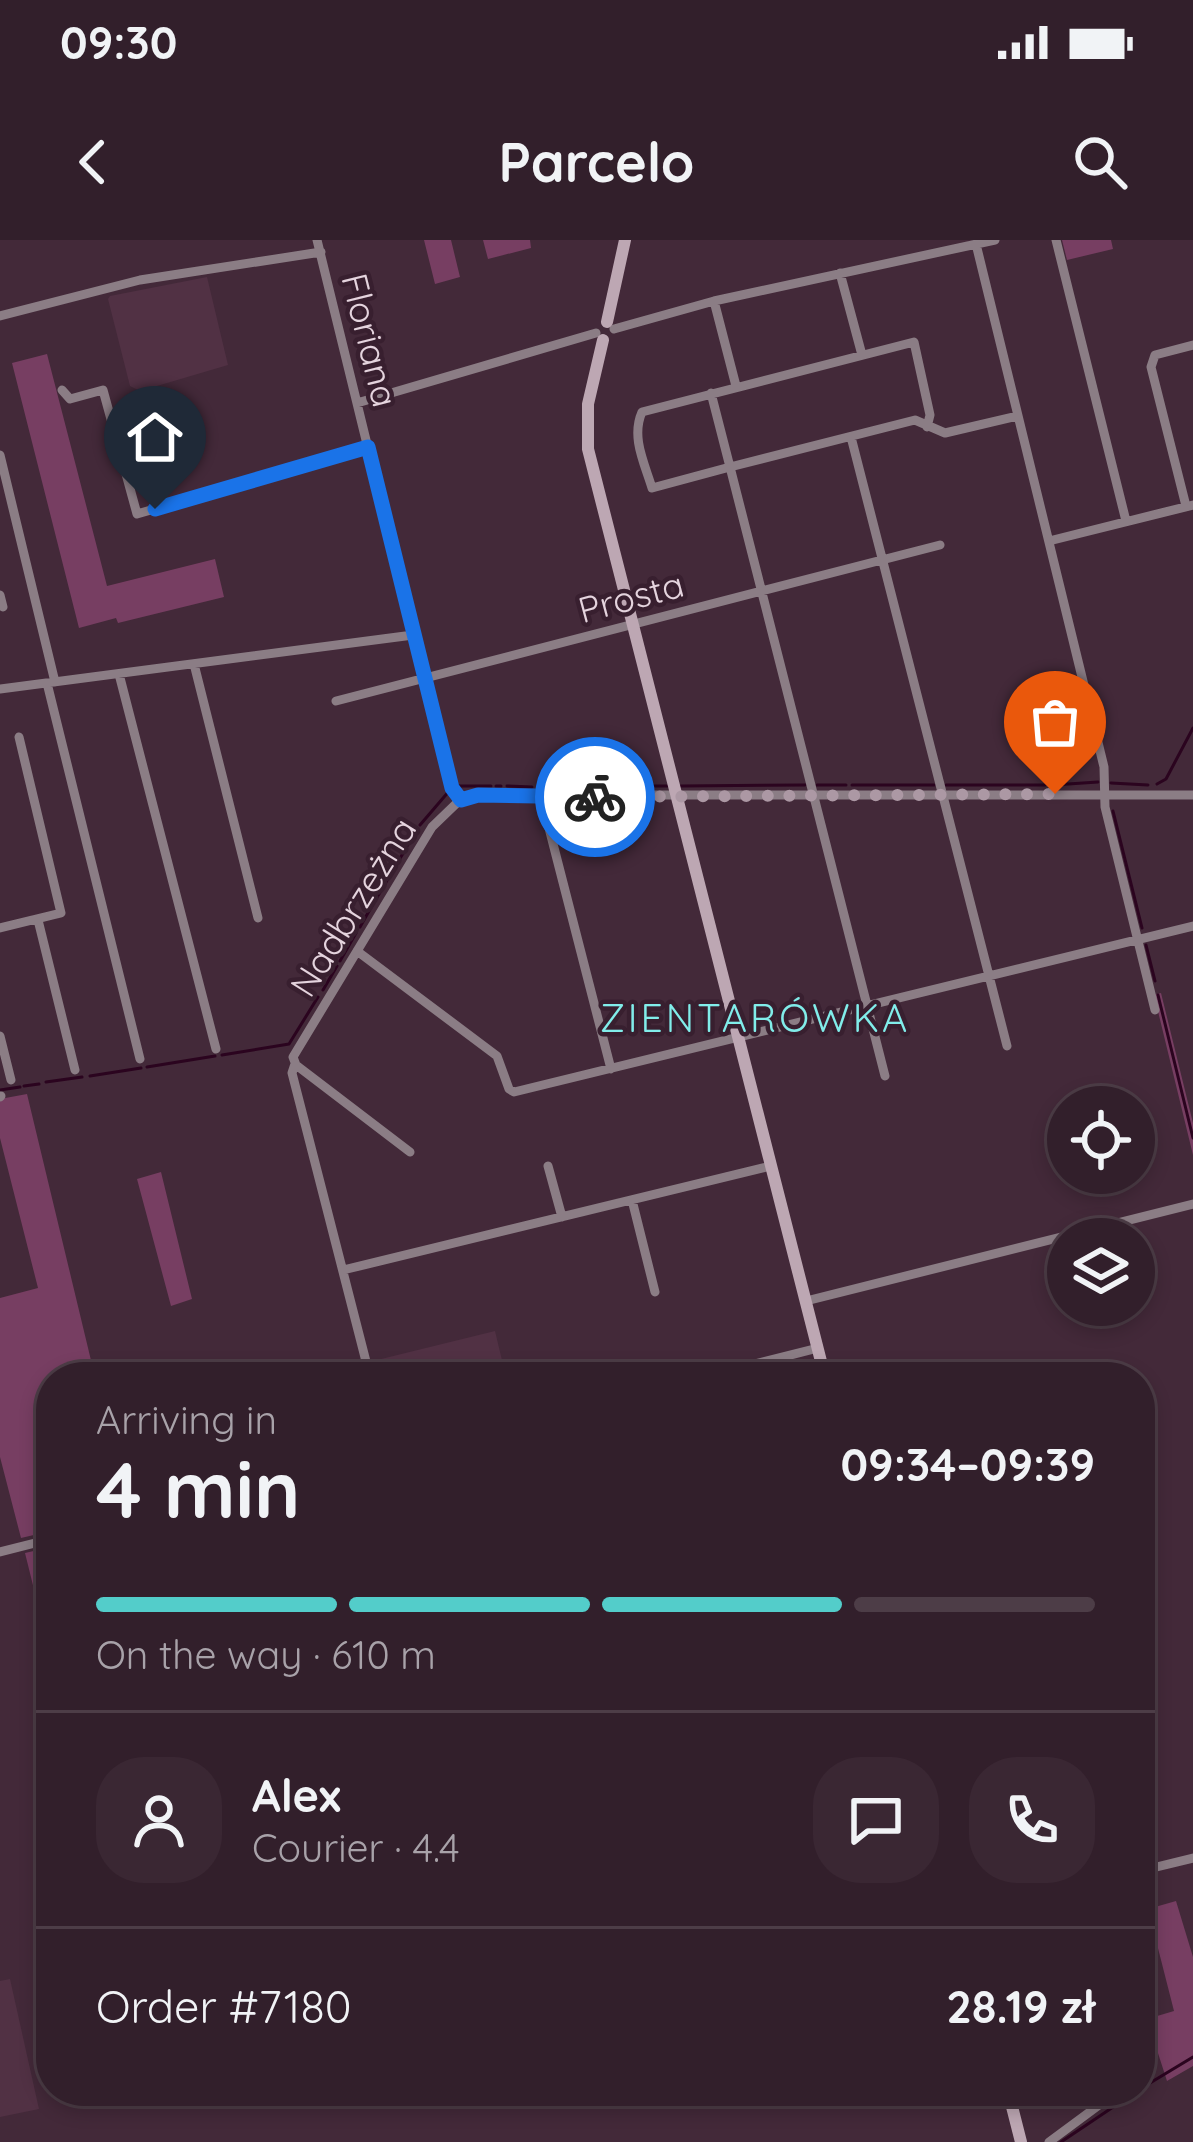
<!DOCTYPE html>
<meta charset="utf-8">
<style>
:root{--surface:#321f2b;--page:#3a2733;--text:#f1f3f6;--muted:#a8a2a9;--line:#4d3d47;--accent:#53cdca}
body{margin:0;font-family:Quicksand,sans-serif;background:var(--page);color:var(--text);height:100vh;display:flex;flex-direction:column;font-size:45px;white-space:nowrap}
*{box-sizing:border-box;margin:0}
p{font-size:39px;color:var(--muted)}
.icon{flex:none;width:66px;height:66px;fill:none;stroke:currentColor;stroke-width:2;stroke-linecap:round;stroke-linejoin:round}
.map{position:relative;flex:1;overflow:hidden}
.sheet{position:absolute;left:36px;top:1122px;width:1119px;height:744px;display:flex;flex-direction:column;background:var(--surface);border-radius:48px;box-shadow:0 6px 18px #0003,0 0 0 3px var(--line)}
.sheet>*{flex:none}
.buttons{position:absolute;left:1047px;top:846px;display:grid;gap:24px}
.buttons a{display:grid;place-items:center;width:108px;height:108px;border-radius:50%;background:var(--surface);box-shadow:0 6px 18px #0003,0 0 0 3px var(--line);font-size:60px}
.pin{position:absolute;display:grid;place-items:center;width:102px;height:102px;color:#fff;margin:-123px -51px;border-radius:50% 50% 50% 0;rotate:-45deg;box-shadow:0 0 12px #0007}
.pin .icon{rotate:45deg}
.courier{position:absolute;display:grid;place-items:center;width:120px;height:120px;margin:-60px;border:9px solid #1a73e8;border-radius:50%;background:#fff;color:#222;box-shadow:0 3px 15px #0007}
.head em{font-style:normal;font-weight:700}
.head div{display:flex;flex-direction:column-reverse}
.head{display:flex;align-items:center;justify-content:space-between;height:204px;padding:0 60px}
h1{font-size:78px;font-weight:700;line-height:90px}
.bar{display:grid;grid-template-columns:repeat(4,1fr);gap:18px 12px;align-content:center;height:144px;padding:0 60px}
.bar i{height:15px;border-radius:9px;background:var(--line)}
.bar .current{background:var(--accent)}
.bar p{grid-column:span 4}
.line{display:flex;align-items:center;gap:30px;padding:0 60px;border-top:3px solid var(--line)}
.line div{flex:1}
.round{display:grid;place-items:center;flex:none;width:126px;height:126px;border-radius:48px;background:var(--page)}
.status{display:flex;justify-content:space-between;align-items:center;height:84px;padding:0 60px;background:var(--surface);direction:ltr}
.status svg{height:33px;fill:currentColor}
header{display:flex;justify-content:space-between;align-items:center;height:156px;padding:0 60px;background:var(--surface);font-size:54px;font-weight:700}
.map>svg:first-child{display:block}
.built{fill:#513144}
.green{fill:#773e62}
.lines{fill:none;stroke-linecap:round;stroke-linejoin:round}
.stream{stroke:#2b041f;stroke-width:3}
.street{stroke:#8b7d85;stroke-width:9}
.secondary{stroke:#bda7b3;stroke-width:12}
.done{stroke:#ac98a4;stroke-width:12;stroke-dasharray:0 21.6}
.route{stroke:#1a73e8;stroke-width:15}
.labels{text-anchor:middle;stroke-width:9;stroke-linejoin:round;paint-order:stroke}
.street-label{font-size:36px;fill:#e5d4de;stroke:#381f2f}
.neighbourhood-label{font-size:39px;letter-spacing:3px;fill:#81edea;stroke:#381f2f}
</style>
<div class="status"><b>09:30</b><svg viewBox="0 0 49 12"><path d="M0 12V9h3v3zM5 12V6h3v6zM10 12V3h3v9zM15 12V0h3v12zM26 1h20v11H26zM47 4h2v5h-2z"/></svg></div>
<header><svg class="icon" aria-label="back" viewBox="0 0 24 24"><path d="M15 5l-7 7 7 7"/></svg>Parcelo<svg class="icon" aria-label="search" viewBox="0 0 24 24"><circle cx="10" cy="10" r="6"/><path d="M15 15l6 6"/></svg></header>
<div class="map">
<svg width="1193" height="1902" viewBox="0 0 1193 1902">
<rect width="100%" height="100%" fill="#432939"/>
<path class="built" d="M207 37 228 125 140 151 130 146 108 59 110 56Z
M495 1091 506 1137H373L369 1122Z
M10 1739 39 1869 0 1877V1741Z"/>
<path class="green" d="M424 0H451L460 37 435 44Z
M483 0H530L531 8 488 19Z
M1062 0H1111L1113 9 1067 20Z
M47 114 107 346 215 319 224 357 118 383 116 378 79 388 12 123Z
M1161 753 1193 883V915L1154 755Z
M27 854 95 1137H51V1291L21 1298 0 1217V1058L38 1048 0 898V859Z
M161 932 192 1059 171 1066 137 939Z
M51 1307V1418L25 1313Z
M1176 1661 1193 1717V1826L1167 1841 1147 1779 1174 1771 1148 1669Z"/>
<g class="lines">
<path class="stream" d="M1111 543 1148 545
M1157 544 1166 539 1193 488
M817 545H846
M852 545H934
M946 545H1045
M1053 545 1098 542
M458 546H491
M496 546H501
M507 546 532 547
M542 546H559
M569 546H667
M681 546 805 545
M1113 571 1142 688
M420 585 450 550
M407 606 417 589
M376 659 405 610
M360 687 373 664
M1146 705 1155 741
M340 721 356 693
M323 750 337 726
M1158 755 1193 898
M222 815 289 804 318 757
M147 827 215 816
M90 836 141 828
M46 842 82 837
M24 846 39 844
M0 850 20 847
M1140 1849 1193 1817
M1061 1902 1137 1851"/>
<path class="street" d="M317 0 450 543 461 559
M1056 0 1126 281
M976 4 1104 527 1105 567 1155 770
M840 33 862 115
M714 61 736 146
M0 76 140 40 321 12
M614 89 714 61 995 0
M62 150 70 159 103 150 137 274 368 207
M711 153 730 227 915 180 945 193 1018 176
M357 163 596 93
M851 197 1007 806
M0 215 55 442
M1186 266 1151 127 1155 115 1193 105
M1049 301 1193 265
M0 355 3 367
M194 424 258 678
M119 434 216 809
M47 443 140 819
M0 449 413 395
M336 461 940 305
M541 557 611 829
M38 680 75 830
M0 688 61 673 19 497
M357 711 497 816 509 849 514 852 1193 686
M0 796 11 840
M295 824 292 833 370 1137
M885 836 730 227 652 248C644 222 631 197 642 172L914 102 930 175 927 187
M0 857 1 856
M410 912 296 825 293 817 432 587 461 559 478 555H1193
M548 926 562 977
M632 960 655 1052
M343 1030 771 926
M806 1061 1193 964
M704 1137 818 1108
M0 1312 51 1299
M1140 1631 1193 1618
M1049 1902 1118 1851"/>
<path class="secondary" d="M607 82 625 0
M603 100 588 164V209L825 1137
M1008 1851 1021 1902"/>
</g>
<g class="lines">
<path class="done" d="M595 557 1055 554"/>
<path class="route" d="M155 269 368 207 452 548 461 560 478 555 595 557"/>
</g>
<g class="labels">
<g class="street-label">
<text transform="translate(370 100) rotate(76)" y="13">Floriana</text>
<text transform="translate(631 357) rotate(-15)" y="13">Prosta</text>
<text transform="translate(353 667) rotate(-58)" y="13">Nadbrzeżna</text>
</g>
<g class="neighbourhood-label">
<text x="755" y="792">ZIENTARÓWKA</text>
</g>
</g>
</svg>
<div class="buttons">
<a><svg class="icon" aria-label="locate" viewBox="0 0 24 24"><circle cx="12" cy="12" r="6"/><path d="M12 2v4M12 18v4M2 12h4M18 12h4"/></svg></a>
<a><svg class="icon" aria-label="layers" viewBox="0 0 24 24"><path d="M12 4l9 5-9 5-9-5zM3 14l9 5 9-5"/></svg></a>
</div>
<div class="pin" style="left:1055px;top:554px;background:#ea580c"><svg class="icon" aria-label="bag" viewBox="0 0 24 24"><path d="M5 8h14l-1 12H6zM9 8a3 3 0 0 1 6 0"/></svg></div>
<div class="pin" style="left:155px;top:269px;background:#1f2937"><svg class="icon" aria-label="home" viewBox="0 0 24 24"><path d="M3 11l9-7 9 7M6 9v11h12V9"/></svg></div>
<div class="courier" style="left:595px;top:557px"><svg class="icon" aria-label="bike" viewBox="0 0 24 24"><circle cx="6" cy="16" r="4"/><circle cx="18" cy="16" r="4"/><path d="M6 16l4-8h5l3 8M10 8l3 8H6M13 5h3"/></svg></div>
<section class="sheet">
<div class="head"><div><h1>4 min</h1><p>Arriving in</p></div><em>09:34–09:39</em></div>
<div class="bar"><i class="current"></i><i class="current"></i><i class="current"></i><i></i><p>On the way · 610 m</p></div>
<div class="line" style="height:216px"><a class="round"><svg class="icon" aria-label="person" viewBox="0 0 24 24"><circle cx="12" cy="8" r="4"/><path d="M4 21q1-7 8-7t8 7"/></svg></a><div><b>Alex</b><p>Courier · 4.4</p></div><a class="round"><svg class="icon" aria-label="chat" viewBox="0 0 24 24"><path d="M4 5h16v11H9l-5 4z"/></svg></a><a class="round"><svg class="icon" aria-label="phone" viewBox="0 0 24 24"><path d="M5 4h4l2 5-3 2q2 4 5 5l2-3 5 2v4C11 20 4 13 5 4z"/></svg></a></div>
<div class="line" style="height:156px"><div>Order #7180</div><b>28.19 zł</b></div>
</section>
</div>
